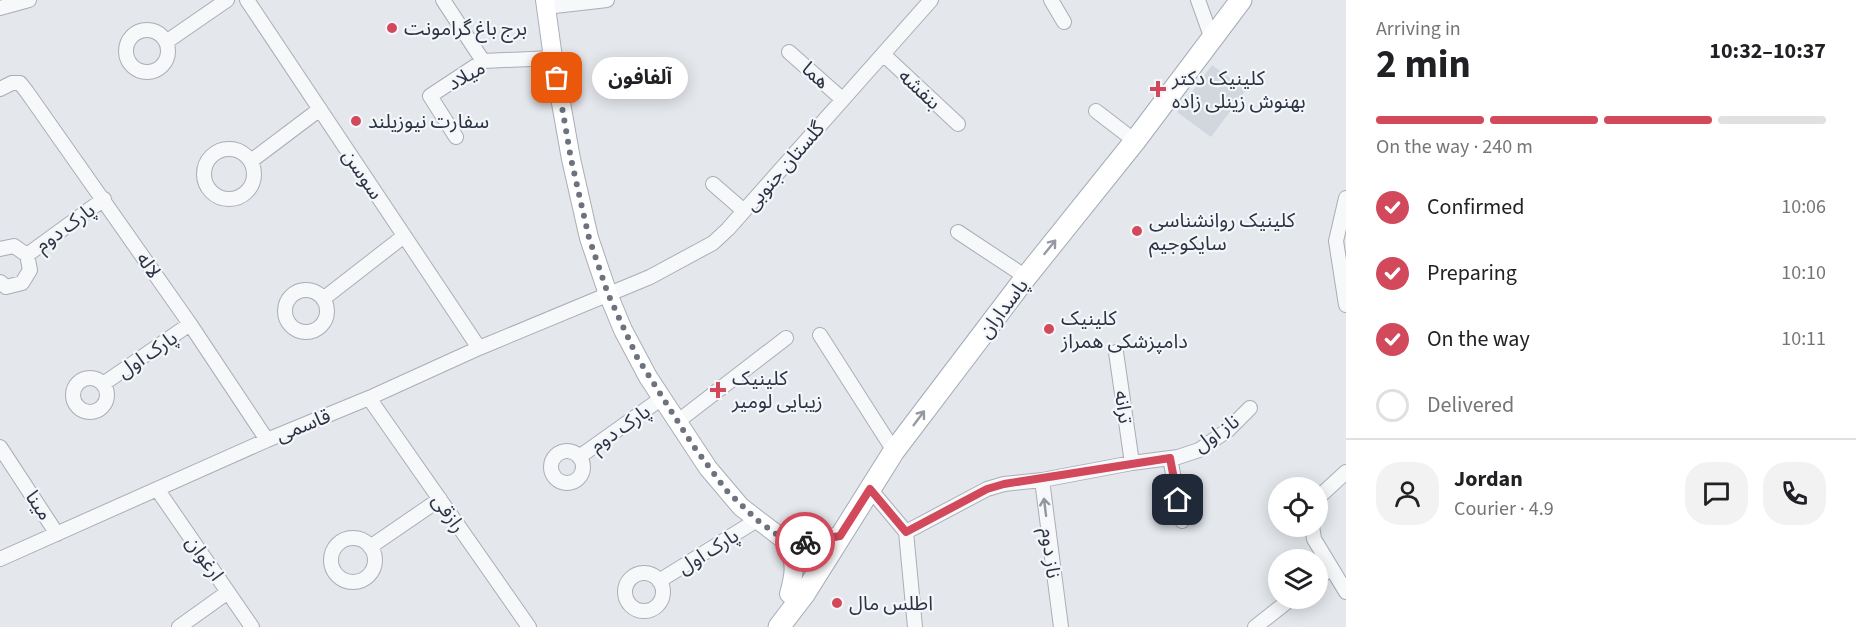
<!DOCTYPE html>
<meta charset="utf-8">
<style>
:root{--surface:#fff;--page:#f2f2f2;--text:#202124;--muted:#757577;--line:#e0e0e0;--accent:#d1495b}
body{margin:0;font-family:"Source Sans 3","Noto Sans Arabic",sans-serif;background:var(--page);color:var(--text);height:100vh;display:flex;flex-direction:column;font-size:22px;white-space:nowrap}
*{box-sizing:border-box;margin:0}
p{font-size:20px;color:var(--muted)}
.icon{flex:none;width:33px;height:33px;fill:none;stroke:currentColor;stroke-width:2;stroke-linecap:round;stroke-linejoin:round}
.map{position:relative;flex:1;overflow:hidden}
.details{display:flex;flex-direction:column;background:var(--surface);width:510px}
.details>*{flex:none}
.buttons{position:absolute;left:1268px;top:477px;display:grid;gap:12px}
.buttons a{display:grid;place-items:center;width:60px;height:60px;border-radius:50%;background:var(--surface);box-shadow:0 3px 15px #0003;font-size:30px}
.pin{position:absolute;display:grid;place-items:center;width:51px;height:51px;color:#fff;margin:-26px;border-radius:12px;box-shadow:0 3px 9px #0006}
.courier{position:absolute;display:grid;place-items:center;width:60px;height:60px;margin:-30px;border:4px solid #d1495b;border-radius:50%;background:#fff;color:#222;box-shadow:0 2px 8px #0007}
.bubble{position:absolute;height:42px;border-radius:21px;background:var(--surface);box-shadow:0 3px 15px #0003;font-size:20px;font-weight:700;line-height:42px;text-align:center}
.headline em{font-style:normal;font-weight:700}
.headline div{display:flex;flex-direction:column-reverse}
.headline{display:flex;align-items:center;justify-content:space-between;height:102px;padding:0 30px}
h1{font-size:39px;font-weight:700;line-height:45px}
.bar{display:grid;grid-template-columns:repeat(4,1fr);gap:9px 6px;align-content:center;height:72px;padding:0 30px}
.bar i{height:8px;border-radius:4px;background:var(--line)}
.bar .current{background:var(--accent)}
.bar p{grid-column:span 4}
.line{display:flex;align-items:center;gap:15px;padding:0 30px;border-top:2px solid var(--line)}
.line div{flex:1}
.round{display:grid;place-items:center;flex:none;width:63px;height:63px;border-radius:24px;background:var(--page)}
ol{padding:0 30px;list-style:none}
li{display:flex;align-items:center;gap:18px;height:66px}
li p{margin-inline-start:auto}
li .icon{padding:6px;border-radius:50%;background:var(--accent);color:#fff;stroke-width:4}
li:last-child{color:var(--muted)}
li i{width:33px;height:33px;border:3px solid var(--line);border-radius:50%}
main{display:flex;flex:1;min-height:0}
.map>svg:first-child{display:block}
.built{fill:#d2d6de}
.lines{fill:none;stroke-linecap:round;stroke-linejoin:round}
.street-casing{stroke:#a9aeb7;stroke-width:16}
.secondary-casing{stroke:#a9aeb7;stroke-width:20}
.primary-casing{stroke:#a3abb8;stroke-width:23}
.street{stroke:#f7f8fa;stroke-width:14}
.secondary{stroke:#fff;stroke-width:18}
.primary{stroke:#fff;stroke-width:21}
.oneway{stroke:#959aa2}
.oneway2{stroke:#9196a0}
.done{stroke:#6c737f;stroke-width:6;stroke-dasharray:0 10.8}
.route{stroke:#d1495b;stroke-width:8}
.poi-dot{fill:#d1495b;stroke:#f4f6f9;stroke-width:2}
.labels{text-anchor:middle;stroke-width:4.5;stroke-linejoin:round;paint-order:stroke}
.poi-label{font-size:20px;fill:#2b3445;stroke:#f4f6f9;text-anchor:start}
.street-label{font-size:20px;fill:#2b3445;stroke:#f4f6f9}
</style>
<main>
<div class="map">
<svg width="1346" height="627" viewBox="0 0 1346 627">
<rect width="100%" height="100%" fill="#e4e7ec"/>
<path class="built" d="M1212 65 1246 90 1211 137 1177 112Z"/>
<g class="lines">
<defs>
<path id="street" d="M247 0 479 348
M443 0 483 61
M1051 0 1064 22
M1198 0 1212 39
M546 7 607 0
M0 8 29 0
M126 51a21 21 0 1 1 42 0a21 21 0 1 1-42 0Z
M166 42 227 0
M789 52 842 99
M883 54 958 124
M0 89 12 83H20L27 92 190 324 267 440
M1096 111 1135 141
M456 137 430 96 483 61 553 58
M204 174a25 25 0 1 1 50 0a25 25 0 1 1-50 0Z
M251 161 320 109
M713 184 744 211
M1346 198 1336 241 1346 305
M958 232 1026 277
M0 249 14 246 27 255 30 270 22 283 6 287 0 282
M27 255 104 199
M285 311a21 21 0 1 1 42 0a21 21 0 1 1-42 0Z
M323 299 404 236
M820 335 894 451
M1116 352 1132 463
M73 395a17 17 0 1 1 34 0a17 17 0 1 1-34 0Z
M103 384 190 324
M369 398 529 627
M677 422 786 338
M0 447 57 534
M551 467a16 16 0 1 1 32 0a16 16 0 1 1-32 0Z
M579 457 662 398
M1170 458 1182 521
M1042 480 1061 627
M157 489 252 627
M870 489 906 532 915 627
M1317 503 1321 495 1346 472
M1312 526 1314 539 1346 592
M906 532 987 489 1004 484 1042 480 1132 463 1178 457 1199 450 1228 430 1250 408
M331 560a22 22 0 1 1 44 0a22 22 0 1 1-44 0Z
M370 547 440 499
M0 559 267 440 369 398 479 348 650 277 713 243 728 229 931 0
M625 592a19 19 0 1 1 38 0a19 19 0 1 1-38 0Z
M1317 579 1331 568
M659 581 757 520
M179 627 228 592
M1255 627 1292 598"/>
<path id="secondary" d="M545 0 553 58 571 159 589 238 608 294 623 330 648 377 708 468 741 507 787 542
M787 542C796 563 795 573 789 594
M787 542H811L840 536"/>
<path id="primary" d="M779 627 805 593 894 451 1026 277 1135 141 1241 0"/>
</defs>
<use href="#street" class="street-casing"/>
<use href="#secondary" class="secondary-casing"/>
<use href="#primary" class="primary-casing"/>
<use href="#street" class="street"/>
<use href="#secondary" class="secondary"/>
<use href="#primary" class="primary"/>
</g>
<defs><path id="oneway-shaft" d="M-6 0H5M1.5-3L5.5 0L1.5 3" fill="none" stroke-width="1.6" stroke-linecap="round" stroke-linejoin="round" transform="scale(1.5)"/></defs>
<g class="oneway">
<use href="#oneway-shaft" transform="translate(1050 247) rotate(-51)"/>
<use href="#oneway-shaft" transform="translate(919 418) rotate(-53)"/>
</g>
<use class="oneway2" href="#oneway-shaft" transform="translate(1045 507) rotate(-97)"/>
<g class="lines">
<path class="done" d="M557 78 571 159 589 238 608 294 637 357 692 444 726 490 757 520 787 542H805"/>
<path class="route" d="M805 542 840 536 870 489 906 532 987 489 1004 484 1170 458 1178 500"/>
</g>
<g class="poi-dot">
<circle cx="392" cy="28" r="6"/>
<path d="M1155 80h6v6h6v6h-6v6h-6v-6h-6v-6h6z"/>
<circle cx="356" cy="121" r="6"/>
<circle cx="1137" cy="231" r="6"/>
<circle cx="1049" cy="329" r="6"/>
<path d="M715 381h6v6h6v6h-6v6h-6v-6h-6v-6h6z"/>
<circle cx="837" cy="603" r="6"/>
</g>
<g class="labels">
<g class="poi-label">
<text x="404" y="35">برج باغ گرامونت</text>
<text x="1172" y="85">کلینیک دکتر<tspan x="1172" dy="23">بهنوش زینلی زاده</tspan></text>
<text x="368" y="128">سفارت نیوزیلند</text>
<text x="1149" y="227">کلینیک روانشناسی<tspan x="1149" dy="23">سایکوجیم</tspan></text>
<text x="1061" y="325">کلینیک<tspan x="1061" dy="23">دامپزشکی همراز</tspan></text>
<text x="732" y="385">کلینیک<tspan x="732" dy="23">زیبایی لومیر</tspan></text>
<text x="849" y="610">اطلس مال</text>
</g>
<g class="street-label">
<text transform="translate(466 75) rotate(-29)" y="7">میلاد</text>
<text transform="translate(816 75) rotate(42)" y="7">هما</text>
<text transform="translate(920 89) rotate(43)" y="7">بنفشه</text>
<text transform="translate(784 166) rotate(-49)" y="7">گلستان جنوبی</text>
<text transform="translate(363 174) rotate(56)" y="7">سوسن</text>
<text transform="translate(65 227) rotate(-36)" y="7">پارک دوم</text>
<text transform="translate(149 265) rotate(55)" y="7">لاله</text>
<text transform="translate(1003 308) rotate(-53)" y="7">پاسداران</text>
<text transform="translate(147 354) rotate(-34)" y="7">پارک اول</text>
<text transform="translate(1124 407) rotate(82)" y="7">ترانه</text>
<text transform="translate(303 425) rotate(-22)" y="7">قاسمی</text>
<text transform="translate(620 428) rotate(-35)" y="7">پارک دوم</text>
<text transform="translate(1216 433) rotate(-35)" y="7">ناز اول</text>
<text transform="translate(39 505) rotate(56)" y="7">مینا</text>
<text transform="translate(449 513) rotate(55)" y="7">رازقی</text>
<text transform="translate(708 551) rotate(-32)" y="7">پارک اول</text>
<text transform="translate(1051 553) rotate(83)" y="7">ناز دوم</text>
<text transform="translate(205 558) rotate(55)" y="7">ارغوان</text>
</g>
</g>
</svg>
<div class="buttons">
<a><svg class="icon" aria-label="locate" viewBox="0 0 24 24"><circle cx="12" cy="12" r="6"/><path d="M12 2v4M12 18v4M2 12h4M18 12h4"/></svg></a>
<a><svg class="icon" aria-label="layers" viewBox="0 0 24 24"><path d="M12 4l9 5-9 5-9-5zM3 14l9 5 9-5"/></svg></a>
</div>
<div class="pin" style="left:557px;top:78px;background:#ea580c"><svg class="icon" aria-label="bag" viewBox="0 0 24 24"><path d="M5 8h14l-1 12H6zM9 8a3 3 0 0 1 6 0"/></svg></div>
<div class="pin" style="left:1178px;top:500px;background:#1f2937"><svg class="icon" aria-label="home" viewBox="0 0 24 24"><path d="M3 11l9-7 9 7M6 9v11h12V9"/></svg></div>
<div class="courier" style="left:805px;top:542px"><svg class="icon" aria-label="bike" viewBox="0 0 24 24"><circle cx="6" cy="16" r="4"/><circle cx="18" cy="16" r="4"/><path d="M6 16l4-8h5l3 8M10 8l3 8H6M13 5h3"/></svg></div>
<div class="bubble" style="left:592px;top:57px;width:96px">آلفافون</div>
</div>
<section class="details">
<div class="headline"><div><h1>2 min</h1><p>Arriving in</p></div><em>10:32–10:37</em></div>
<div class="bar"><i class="current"></i><i class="current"></i><i class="current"></i><i></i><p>On the way · 240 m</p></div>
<ol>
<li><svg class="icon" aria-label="check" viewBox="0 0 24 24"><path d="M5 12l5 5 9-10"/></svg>Confirmed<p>10:06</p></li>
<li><svg class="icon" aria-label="check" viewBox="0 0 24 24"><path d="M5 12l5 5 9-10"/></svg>Preparing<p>10:10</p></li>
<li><svg class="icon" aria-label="check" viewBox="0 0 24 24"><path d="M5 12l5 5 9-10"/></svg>On the way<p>10:11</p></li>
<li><i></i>Delivered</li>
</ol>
<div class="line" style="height:108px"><a class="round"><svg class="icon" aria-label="person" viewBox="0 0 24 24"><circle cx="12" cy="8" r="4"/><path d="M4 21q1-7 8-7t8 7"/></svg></a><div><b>Jordan</b><p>Courier · 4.9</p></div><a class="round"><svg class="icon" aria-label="chat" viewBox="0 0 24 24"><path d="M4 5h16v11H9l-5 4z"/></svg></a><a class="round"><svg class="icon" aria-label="phone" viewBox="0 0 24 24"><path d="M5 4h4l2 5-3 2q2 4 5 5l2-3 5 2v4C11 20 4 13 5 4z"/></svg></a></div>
</section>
</main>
